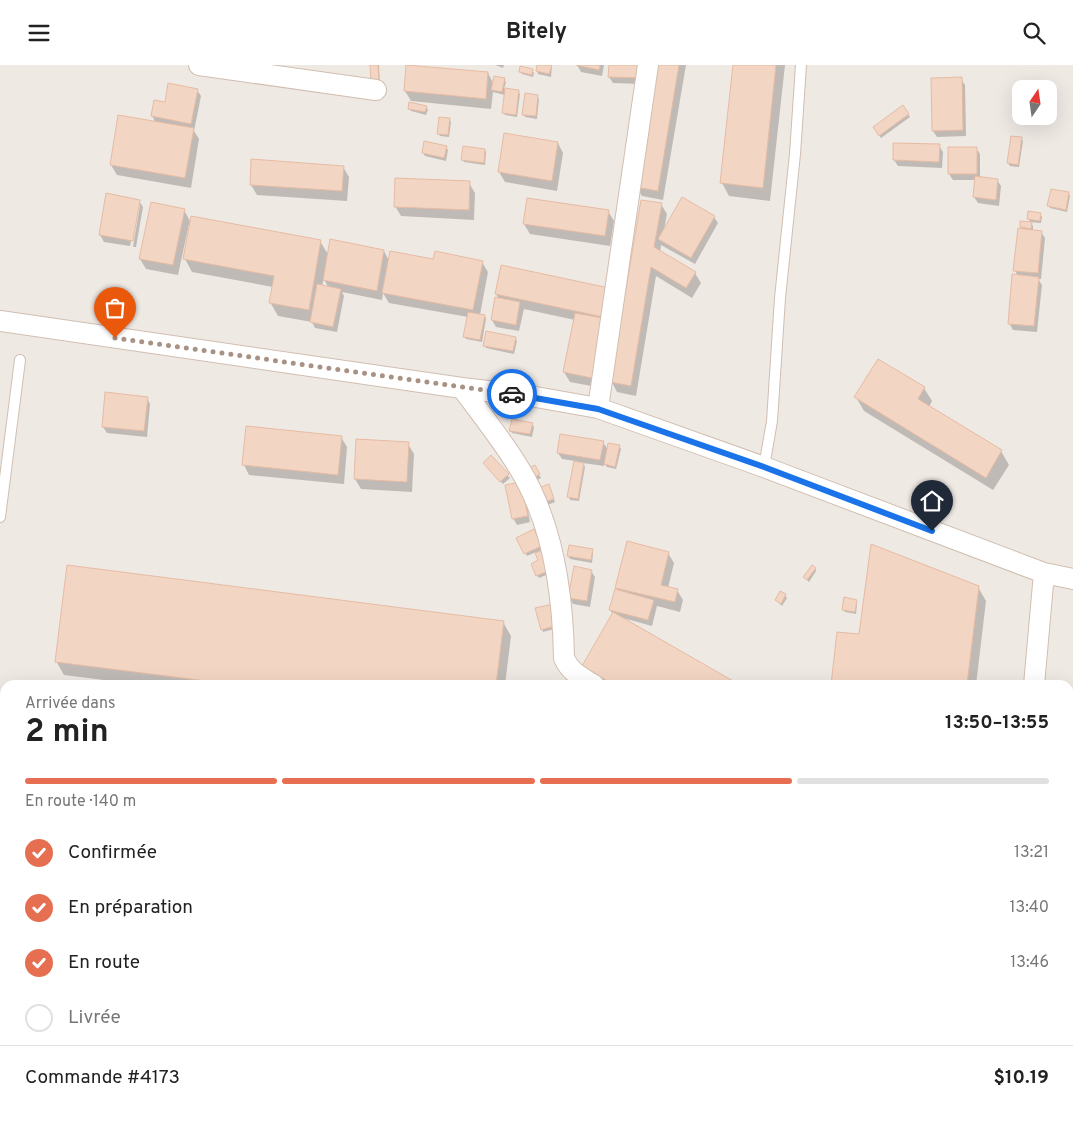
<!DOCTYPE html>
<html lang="fr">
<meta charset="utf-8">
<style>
:root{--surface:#fff;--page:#f2f2f2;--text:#222;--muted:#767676;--line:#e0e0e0;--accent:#e76f51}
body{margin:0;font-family:Overpass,sans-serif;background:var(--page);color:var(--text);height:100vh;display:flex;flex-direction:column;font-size:19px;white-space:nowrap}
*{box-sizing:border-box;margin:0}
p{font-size:16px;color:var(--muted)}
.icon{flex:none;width:28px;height:28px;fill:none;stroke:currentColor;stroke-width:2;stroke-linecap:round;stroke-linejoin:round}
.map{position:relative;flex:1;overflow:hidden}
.drawer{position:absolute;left:0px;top:615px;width:1074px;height:441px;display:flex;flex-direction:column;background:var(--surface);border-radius:15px 15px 0 0;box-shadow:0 5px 20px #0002}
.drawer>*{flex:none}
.needle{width:32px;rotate:13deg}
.controls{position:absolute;left:1012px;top:15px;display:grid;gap:10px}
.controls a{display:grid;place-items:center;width:45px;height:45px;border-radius:10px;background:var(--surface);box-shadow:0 5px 20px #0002;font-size:25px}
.pin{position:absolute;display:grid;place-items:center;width:42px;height:42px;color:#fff;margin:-51px -21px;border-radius:50% 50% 50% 0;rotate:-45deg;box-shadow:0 0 5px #0007}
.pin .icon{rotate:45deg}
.courier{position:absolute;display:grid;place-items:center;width:50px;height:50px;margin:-25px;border:4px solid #1a73e8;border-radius:50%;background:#fff;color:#222;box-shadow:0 1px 6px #0007}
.summary em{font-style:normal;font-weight:700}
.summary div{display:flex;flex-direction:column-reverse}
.summary{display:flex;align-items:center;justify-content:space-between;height:85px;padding:0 25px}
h1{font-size:32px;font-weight:700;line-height:38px}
.bar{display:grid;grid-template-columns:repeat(4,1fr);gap:8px 5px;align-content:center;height:60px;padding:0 25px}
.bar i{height:6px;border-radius:4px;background:var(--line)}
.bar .on{background:var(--accent)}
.bar p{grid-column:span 4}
.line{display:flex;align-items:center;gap:12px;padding:0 25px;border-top:1px solid var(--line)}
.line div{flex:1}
ol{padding:0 25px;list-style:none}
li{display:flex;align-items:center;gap:15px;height:55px}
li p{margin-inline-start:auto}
li .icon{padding:5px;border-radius:50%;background:var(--accent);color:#fff;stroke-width:4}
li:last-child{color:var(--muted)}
li i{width:28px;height:28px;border:2px solid var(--line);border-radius:50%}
header{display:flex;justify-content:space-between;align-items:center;height:65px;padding:0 25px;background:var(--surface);font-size:22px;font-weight:700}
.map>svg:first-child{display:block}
.industrial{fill:#efe9e4;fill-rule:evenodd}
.shadow{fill:#0003;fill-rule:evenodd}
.building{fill:#f3d5c3;stroke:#e6bba3}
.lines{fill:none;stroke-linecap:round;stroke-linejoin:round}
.service-casing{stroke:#d1beb0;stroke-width:12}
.minor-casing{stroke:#d1beb0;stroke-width:22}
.service{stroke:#fff;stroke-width:10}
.minor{stroke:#fff;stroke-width:20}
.done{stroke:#a89285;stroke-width:5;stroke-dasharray:0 9}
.route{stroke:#1a73e8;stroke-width:6}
</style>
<header><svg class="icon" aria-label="menu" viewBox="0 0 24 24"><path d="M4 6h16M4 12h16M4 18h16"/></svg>Bitely<svg class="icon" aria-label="search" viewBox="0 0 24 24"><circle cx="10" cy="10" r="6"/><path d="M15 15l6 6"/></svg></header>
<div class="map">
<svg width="1073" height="1056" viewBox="0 0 1073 1056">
<rect width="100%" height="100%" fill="#fdf6ec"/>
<path class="industrial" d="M0 0H1073V1056H0ZM1021 24H1049V51H1021ZM5 620H1069V1051H5Z"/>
<path class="shadow" d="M371 0H379L380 19Z
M495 0H504L503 3Z
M538 0H552L551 12 538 9 537 6Z
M577 0H604L602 11 581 7Z
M610 0H642V19L613 18 609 12Z
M657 0H686L663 135 642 131 636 121Z
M734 0H785L770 136 729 131 722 118Z
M407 1 488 8 493 18 504 14 506 17 504 24 518 26 520 29 517 52 505 50 503 47 505 30 493 27 491 44 411 36 405 26Z
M532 5 534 8 533 12 522 9 520 6Z
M961 14 965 20 966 71 937 72 933 66Z
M197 25 201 31 194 66 199 74 191 123 117 110 111 100 119 51 156 58 152 51 166 39Z
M537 31 539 34 537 54 525 52 524 49Z
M426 42 428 45 426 50 411 46 409 44Z
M902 42 910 52 881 73 874 62Z
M449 54 451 57 449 72 440 71 438 68Z
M1021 73 1023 76 1019 102 1010 101 1008 98Z
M558 78 563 88 557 126 505 117 499 107Z
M939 81 943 87 942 103 898 101 894 95Z
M446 82 448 85 446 96 425 91 423 88Z
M976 83 980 89V113L997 115 1001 121 999 141 978 138 974 132 976 115H953L949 109Z
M485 85 486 88 485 100 464 97 462 94Z
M343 102 349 112 347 136 257 130 251 120Z
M469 118 475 128 474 155 401 151 395 141Z
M1069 129 1070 131 1067 147 1050 143 1049 141Z
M139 136 143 142 136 182H133L140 140H138L130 181 104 177 100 170Z
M661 139 667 149 664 165 714 152 718 158 695 199 661 180 660 187 695 208 701 218 692 233 656 211 636 331 617 327 612 317Z
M184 145 191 158 320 176 329 191 384 186 389 196 482 197 488 207 480 250 485 251 486 254 482 277 466 274 464 271 468 252 389 238 383 228 382 235 342 227 344 231 337 267 315 263 312 257 278 251 270 237 273 222 192 207 185 194 191 160 189 159 178 210 146 204 140 194ZM324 214 328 222 322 221Z
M608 146 614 156 610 181 530 169 524 159Z
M1040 149 1042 152 1041 158 1030 157 1033 161V166L1041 167 1045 173 1041 214H1038L1042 220 1037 267 1013 265 1009 258 1018 211 1015 206 1023 165 1021 162 1031 158 1028 154Z
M609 224 602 323 570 317 564 307 575 255 524 244 519 266 496 262 492 255 499 234 496 229Z
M515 273 517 276 514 289 486 283 485 280Z
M879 295 924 323 932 336 929 342 1001 386 1009 400 993 425 864 346 856 332Z
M147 333 150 339 147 372 107 368 103 362Z
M532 359 534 362 532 372 512 368 511 365Z
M341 372 347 382 344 419 249 410 244 400Z
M603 377 608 385 619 381 621 384 616 404 607 402 604 398V401L583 398 585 402 579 436 570 435 569 432 575 396 562 394 558 388Z
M408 379 414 389 412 427 361 424 355 414Z
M491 392 510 413 503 419 486 401Z
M534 402 541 413 532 418Z
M550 423 555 437 545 441Z
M524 425 530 457 517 460 513 453Z
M533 466 551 508 539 513 537 510 540 496 536 487 527 491 518 473Z
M570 482 592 485 593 488 592 498 570 494 568 491Z
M668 488 674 498 668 523 677 525 683 535 680 547 657 541 652 561 623 553 738 620H600L583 601 613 550 610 544 619 527 616 522Z
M815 503 816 506 809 517 804 512Z
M591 506 595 512 590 542 573 539 569 532Z
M978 522 986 536 976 620H832L860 570Z
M785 530 787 533 782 541 776 535Z
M856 536 857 539 856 549 845 547 843 544Z
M537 544 558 563 543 567Z
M503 557 511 571 505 620H144L64 610 56 596Z
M0 886H5V973L0 972Z
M1069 967 1073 968V988L1069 987Z
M282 1051H322L321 1056 283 1053Z
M445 1051H489L492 1056H444Z"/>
<path class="building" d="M370 0H378L379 16 371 17Z
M406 0 488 7 486 34 404 26Z
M537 0H552L549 9 536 6Z
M576 0H600L599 5Z
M609 0H639V13L608 12Z
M656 0H679L658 126 635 122Z
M733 0H776L763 123 720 118Z
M520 1 533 4 532 10 519 7Z
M494 11 505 13 502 27 491 25Z
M962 12 963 65 932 66 931 13Z
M168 18 198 24 191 59 151 51 154 35 165 37Z
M505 23 519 25 516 50 502 48Z
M525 28 538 30 536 51 522 50Z
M409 37 427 41 425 47 408 44Z
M903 40 909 49 879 71 873 62Z
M118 50 194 63 185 113 110 100Z
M439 52 450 53 448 70 437 69Z
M504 68 558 77 552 116 498 107Z
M1011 71 1022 72 1018 100 1007 98Z
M424 76 447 81 444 93 422 88Z
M893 78 940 79 939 97 893 95Z
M463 81 485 84 484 98 461 95Z
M948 82H977V109H948Z
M251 94 344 101 342 126 250 120Z
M975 111 998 114 996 135 973 132Z
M395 113 470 116 469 145 394 142Z
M1051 124 1069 127 1066 145 1047 141Z
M106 128 140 135 133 176 99 170Z
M682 132 715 151 691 193 658 174Z
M527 133 609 145 605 171 523 159Z
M641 135 662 138 654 182 696 207 686 223 651 202 631 321 610 317Z
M151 137 185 144 173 200 139 194Z
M1028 146 1041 148 1040 156 1027 154Z
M191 151 321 175 309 245 269 238 274 211 183 194Z
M1020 156 1032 157 1031 164 1020 162Z
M1018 163 1042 166 1038 208 1013 206Z
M330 174 384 185 377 226 323 215Z
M390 186 433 194 435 186 483 196 473 245 382 228Z
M501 200 609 223 603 252 495 229Z
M1012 209 1039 212 1034 261 1008 259Z
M317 219 341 224 333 262 310 257Z
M495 232 520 237 516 260 491 255Z
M468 247 485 250 480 275 463 272Z
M575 248 608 254 596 314 563 307Z
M486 266 516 272 513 286 483 281Z
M878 294 925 322 918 334 1002 385 986 413 854 332Z
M105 327 148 332 144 366 102 362Z
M512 354 533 358 530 369 509 366Z
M246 361 342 371 338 410 242 400Z
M560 369 604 376 600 395 557 388Z
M356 374 409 377 407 417 354 414Z
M608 378 620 380 615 402 604 399Z
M491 390 509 409 500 417 483 398Z
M574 396 584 398 578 434 567 432Z
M535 400 540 409 530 416 524 406Z
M521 417 528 451 512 454 505 420Z
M549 419 554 434 542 438 536 424Z
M534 464 542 481 524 489 516 473Z
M627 476 669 487 661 520 678 524 675 537 615 523Z
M871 479 979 521 967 620H831L837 567 859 569Z
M569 480 593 484 591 495 567 491Z
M542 485 551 505 536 511 531 499 538 495 535 488Z
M67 500 504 556 496 620H237L55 597Z
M812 500 816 503 807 515 803 512Z
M574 501 592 505 587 536 568 533Z
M615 524 654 535 648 555 609 545Z
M780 526 786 529 781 539 775 535Z
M844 532 857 535 855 547 842 545Z
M553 539 558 560 541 565 535 543Z
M613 547 740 620H614L582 601Z
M566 615 577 617 576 620H565Z
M1071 710H1073V727L1069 726Z
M0 884 5 885V961L0 960Z
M1069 966H1073V983L1069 982Z
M56 1051 76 1053V1056H56Z
M81 1051 93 1054 92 1056H80Z
M443 1051H488L487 1056H443Z
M1064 1051 1073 1052V1056H1063Z
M103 1054 124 1056H103Z"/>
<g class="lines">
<defs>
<path id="service" d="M764 402 772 356 780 233 795 89 801 0
M0 452 20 295
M716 1056 717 1051"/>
<path id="minor" d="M199 0 376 25
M0 256 462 323 530 331 598 343 764 402 1044 508 1073 514
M462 323C481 349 502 375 519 403 553 458 563 530 564 593 570 607 581 612 594 620
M598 343 648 0
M1034 620 1044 508
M1069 996 1073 997
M994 1056 995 1051"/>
</defs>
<use href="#service" class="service-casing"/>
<use href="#minor" class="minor-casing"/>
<use href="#service" class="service"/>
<use href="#minor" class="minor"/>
</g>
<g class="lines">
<path class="done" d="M115 273 512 329"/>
<path class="route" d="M512 329 598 344 764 402 932 466"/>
</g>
</svg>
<div class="controls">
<a><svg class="needle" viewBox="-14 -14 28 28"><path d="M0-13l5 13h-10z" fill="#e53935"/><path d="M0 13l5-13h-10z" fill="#767676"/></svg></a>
</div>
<div class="pin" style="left:115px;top:273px;background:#ea580c"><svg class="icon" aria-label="bag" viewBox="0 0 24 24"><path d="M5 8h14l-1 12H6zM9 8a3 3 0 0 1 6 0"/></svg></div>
<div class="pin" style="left:932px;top:466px;background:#1f2937"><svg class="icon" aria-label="home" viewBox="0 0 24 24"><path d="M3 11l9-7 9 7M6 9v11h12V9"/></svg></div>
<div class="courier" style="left:512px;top:329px"><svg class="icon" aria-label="car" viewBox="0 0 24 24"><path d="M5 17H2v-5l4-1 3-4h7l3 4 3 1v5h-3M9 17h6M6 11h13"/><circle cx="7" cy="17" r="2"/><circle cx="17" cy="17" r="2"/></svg></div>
<section class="drawer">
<div class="summary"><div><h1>2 min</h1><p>Arrivée dans</p></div><em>13:50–13:55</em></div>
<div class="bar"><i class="on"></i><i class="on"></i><i class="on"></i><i></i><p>En route · 140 m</p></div>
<ol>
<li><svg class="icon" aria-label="check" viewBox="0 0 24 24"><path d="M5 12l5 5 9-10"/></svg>Confirmée<p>13:21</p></li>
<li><svg class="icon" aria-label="check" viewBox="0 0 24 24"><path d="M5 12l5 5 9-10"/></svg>En préparation<p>13:40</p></li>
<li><svg class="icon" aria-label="check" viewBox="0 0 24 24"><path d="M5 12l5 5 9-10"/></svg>En route<p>13:46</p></li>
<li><i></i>Livrée</li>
</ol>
<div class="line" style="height:65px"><div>Commande #4173</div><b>$10.19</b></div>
</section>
</div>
